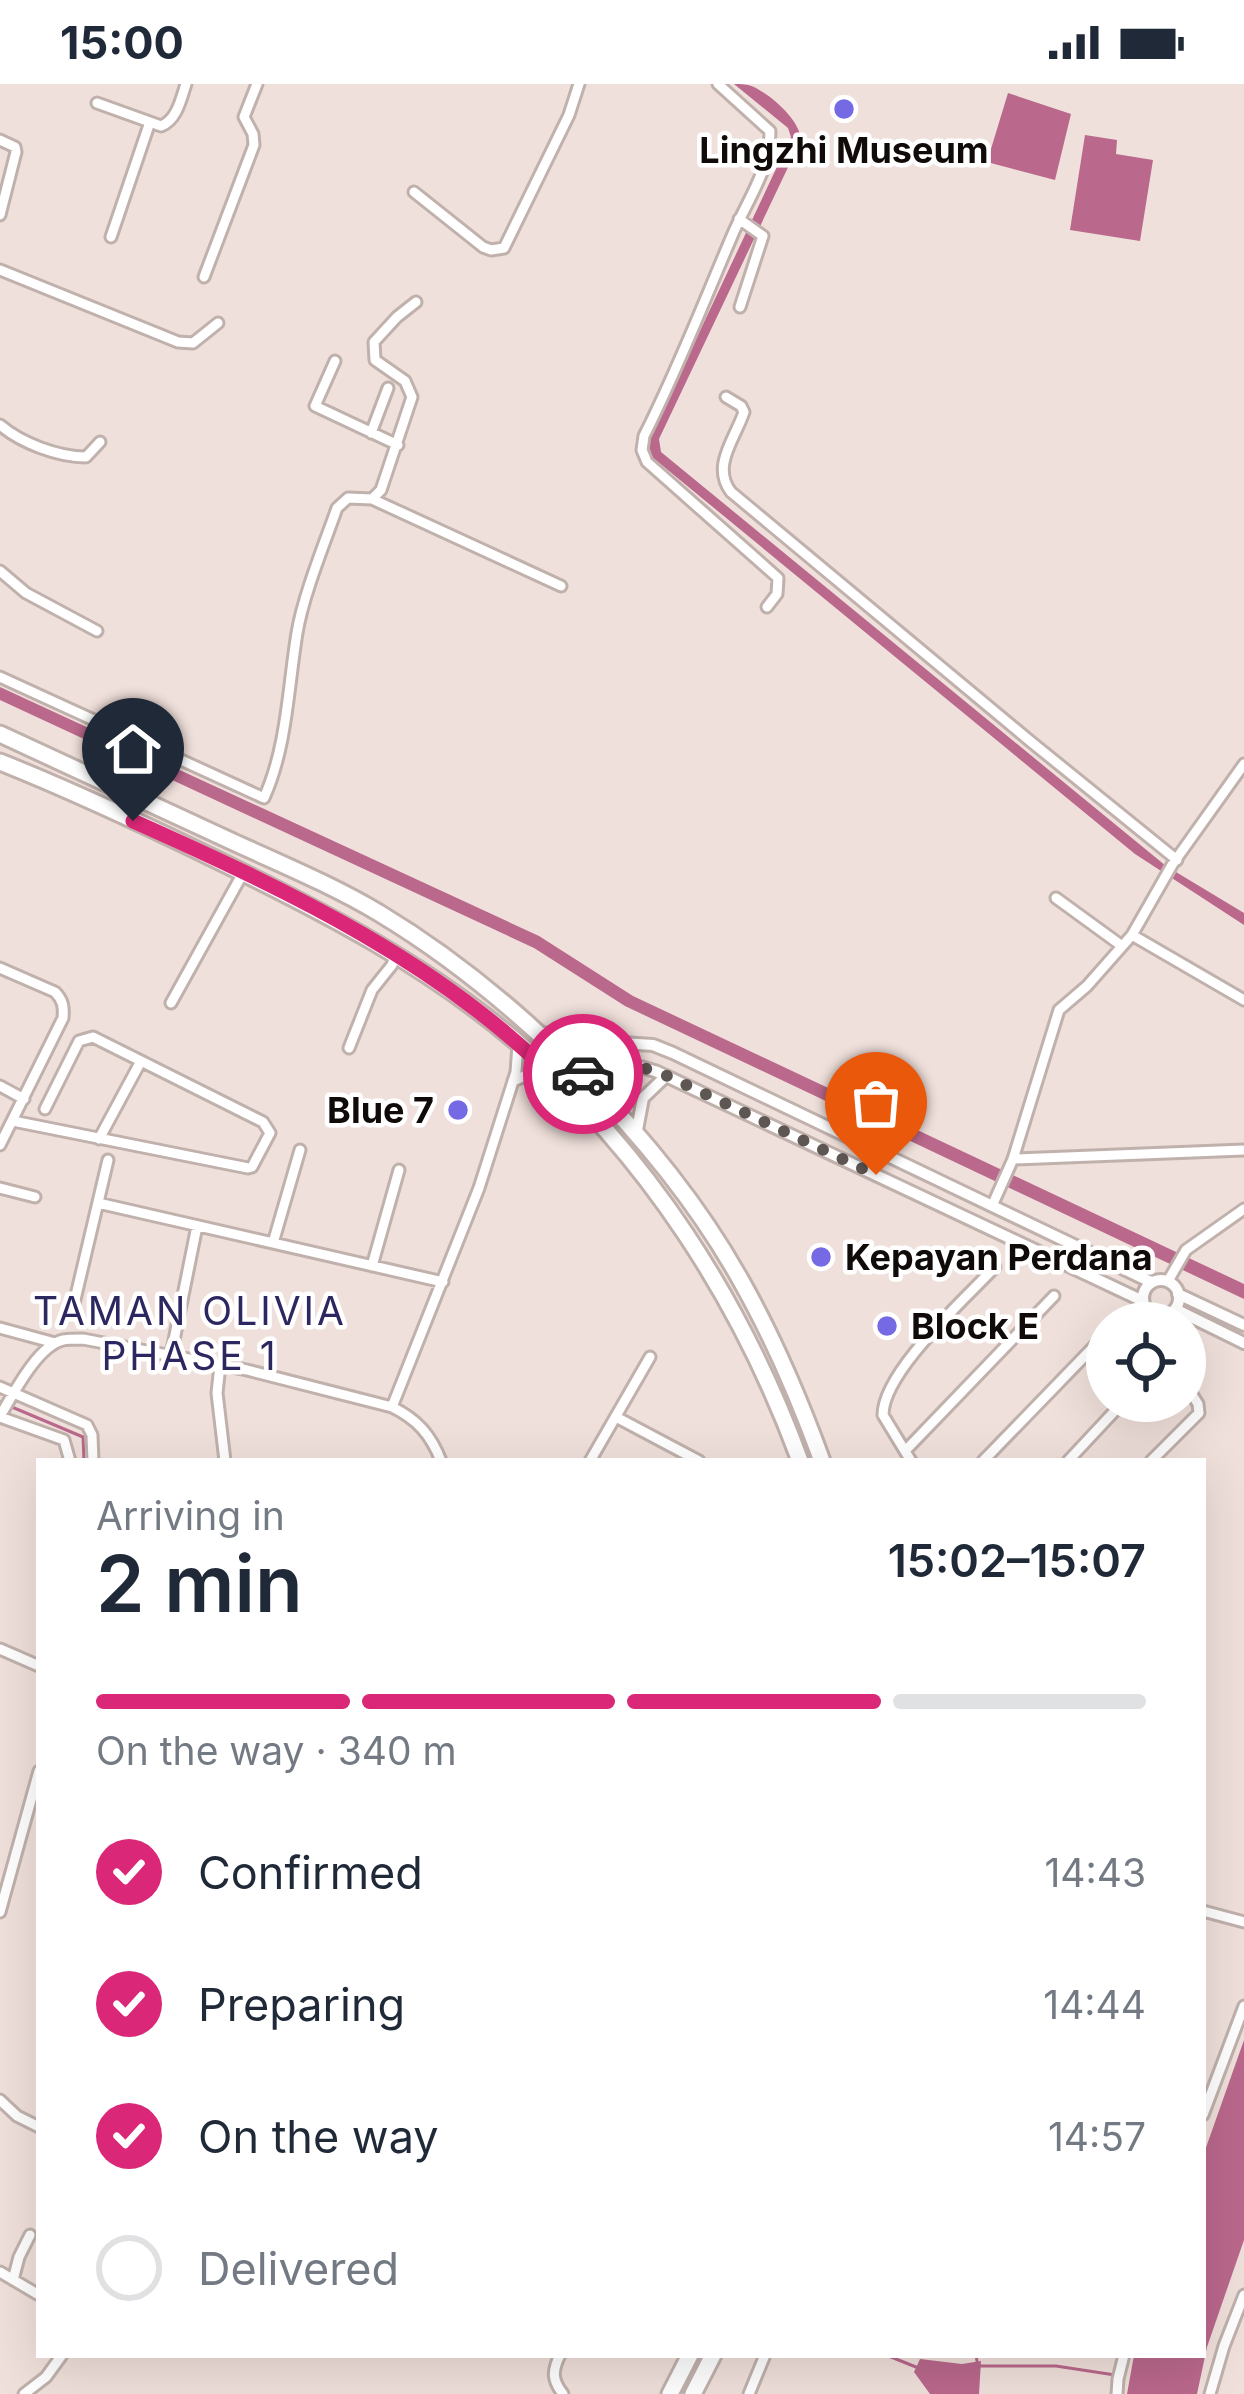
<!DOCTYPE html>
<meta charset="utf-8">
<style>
:root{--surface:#fff;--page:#f2f2f3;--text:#1f2937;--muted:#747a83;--line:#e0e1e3;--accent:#db2777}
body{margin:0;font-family:Inter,sans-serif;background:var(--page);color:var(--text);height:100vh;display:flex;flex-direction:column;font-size:45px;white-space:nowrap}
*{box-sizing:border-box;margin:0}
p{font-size:39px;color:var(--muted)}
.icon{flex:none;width:66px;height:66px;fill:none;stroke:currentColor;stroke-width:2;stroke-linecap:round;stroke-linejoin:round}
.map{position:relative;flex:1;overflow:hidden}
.details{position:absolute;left:36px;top:1374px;width:1170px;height:900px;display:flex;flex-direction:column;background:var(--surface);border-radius:0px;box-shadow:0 12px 48px #0002}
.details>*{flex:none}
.fabs{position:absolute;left:1086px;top:1218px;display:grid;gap:24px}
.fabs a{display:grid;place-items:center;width:120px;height:120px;border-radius:50%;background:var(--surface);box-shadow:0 12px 48px #0002;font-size:60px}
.pin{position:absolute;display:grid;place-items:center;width:102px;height:102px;color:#fff;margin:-123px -51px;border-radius:50% 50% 50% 0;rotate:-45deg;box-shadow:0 0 12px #0007}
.pin .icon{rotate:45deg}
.courier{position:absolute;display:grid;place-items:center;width:120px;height:120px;margin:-60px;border:9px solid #db2777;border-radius:50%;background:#fff;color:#222;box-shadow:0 3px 15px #0007}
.head em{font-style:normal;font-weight:600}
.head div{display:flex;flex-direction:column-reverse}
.head{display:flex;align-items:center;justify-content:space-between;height:204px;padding:0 60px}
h1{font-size:78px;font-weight:600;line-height:90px}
.bar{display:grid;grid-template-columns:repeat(4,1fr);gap:18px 12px;align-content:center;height:144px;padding:0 60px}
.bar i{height:15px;border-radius:9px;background:var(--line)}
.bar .selected{background:var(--accent)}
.bar p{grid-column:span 4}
ol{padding:0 60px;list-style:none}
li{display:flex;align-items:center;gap:36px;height:132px}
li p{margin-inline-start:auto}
li .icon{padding:12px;border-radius:50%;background:var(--accent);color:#fff;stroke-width:4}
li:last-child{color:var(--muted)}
li i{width:66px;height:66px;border:6px solid var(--line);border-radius:50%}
.status{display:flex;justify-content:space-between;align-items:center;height:84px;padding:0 60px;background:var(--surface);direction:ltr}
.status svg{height:33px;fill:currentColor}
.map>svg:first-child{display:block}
.water{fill:#ba688c}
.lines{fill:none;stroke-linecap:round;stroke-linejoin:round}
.stream{stroke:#ba688c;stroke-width:3}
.minor-casing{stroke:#c0b1ac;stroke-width:15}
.tertiary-casing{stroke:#c0b1ac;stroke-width:16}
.trunk-casing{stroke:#c0b1ac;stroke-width:21}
.minor{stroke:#fff;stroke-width:9}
.tertiary{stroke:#fff;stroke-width:10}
.trunk{stroke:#fff;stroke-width:15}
.done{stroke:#5e5652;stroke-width:12;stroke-dasharray:0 21.6}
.route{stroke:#db2777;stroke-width:15}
.poi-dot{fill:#756ae4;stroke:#fff;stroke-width:4.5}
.labels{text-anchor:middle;stroke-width:9;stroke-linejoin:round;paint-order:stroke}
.poi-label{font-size:36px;font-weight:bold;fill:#100b09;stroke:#fff;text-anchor:start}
.neighbourhood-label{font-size:39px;letter-spacing:3px;fill:#2d2761;stroke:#fff}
</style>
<div class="status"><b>15:00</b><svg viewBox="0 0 49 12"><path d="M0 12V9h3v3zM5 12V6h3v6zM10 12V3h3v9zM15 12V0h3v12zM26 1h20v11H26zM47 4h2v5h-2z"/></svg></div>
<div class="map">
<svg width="1244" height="2310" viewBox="0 0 1244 2310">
<rect width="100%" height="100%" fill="#f0e0db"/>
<path class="water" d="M734 0C742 0 747 0 754 3 772 12 800 36 801 56L659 355 661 368 1166 782 1244 829V841L1135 770 652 373 649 362 652 349 791 53 788 44Z
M1008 9 1071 30 1055 96 987 78Z
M1085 51 1117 56 1116 70 1153 76 1140 157 1070 146Z
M0 603 539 852 633 912 1244 1200V1215L625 922 534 864 0 616Z
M1244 1956V2156L1207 2263 1197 2310H1127L1134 2271H1203V2072Z
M920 2275 962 2280 981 2277 979 2310H930L914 2288Z"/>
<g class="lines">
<path class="stream" d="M0 1318 83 1353 84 1377
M886 2271 916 2283
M976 2271 977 2277
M980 2282H1056L1115 2291"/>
<defs>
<path id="minor" d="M718 0 770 47C770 87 747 116 732 152 703 220 677 287 644 352L642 366 647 378 778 494 777 510 767 523
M97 19 161 42C177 36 181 15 186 0
M0 56 15 63 16 68 0 131
M414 108 483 163 491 166 504 164 569 31 579 0
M739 135 763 152 740 223
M111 153 150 38
M0 186 178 258 193 259 218 239
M204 193 254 61 253 50 244 33 257 0
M335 277 315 322 398 361
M726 313 741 322 744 328C735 355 711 382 731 408L1030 657 1177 776
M0 341C21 359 58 373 86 373L100 358
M371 349 388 304
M372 415 561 502
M0 487 26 509 97 547
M0 593 264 714C287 663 288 604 297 549 303 512 324 461 337 424L348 414 372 415 381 406 412 313 405 297 375 276 374 258 397 233 416 218
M1056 814 1122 862
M1132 851 1244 916
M0 884 55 908C63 916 64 923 63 934L0 1061
M171 919 243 789
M349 964 372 906 392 881 396 870
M513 997 527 991 548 988
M0 1002 24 1015
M13 1037 248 1084 252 1083 270 1049 263 1038 93 953 79 957 45 1025
M99 1055 141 977
M1013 1075 1244 1066
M0 1104 35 1113
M98 1119 443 1198
M992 1122 1013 1075 1059 926 1087 902 1132 851 1172 781 1244 680
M273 1159 300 1066
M372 1182 399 1086
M1168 1197 1186 1166 1244 1125
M73 1224 108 1076
M1116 1239 1130 1228 1145 1223
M0 1244 55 1259
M171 1271 197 1142
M220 1281 217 1309 225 1377
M0 1303 87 1341 92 1351 93 1377
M392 1323 479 1104 516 988 518 961
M0 1332C13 1311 37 1262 63 1256 67 1255 79 1255 83 1255L247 1286 392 1323C417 1335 431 1351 441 1377
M0 1333 64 1356 70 1377
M616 1333 699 1377
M905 1367 1054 1212
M590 1377 650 1273
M911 1377 883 1331C883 1288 964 1216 995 1183
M983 1377 1107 1249
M1068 1377 1124 1317
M1151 1377 1199 1329 1198 1320 1185 1299
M0 1565 39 1582
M1203 1827 1244 1838
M0 1828 39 1687
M0 2016 17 2032 39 2043
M1203 2031 1244 1922
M0 2188 39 2211
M13 2196 19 2173 30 2151
M560 2271C552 2287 552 2296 563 2310
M24 2310 46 2293 62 2271
M749 2310 765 2271
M1117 2310 1118 2295 1124 2271
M1210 2310 1224 2262 1244 2211"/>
<path id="tertiary" d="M539 948 574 956 653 961 673 969 1151 1198
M580 991C609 979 637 977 666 992
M578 993 586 978 610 961
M636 1051 643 1014 666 992 1143 1217
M1143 1214a18 18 0 1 1 36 0a18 18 0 1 1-36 0Z
M1178 1210 1244 1241
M1175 1225 1244 1259"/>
<path id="trunk" d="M0 650C77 686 154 722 231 757 281 780 332 801 379 829 515 911 662 1056 740 1195 773 1253 799 1314 822 1377
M0 678C73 707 145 741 215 775 322 827 427 881 518 959 647 1070 742 1218 800 1377
M670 2310 690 2271
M693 2310 713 2271"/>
</defs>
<use href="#minor" class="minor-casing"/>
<use href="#tertiary" class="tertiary-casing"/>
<use href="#trunk" class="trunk-casing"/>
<use href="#minor" class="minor"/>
<use href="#tertiary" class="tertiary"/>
<use href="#trunk" class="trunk"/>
</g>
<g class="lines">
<path class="done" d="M583 990C610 979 631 980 659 988L876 1091"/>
<path class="route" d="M133 737C287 806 448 881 566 1006L583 990"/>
</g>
<g class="poi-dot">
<circle cx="844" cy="25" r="12"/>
<circle cx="458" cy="1026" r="12"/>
<circle cx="821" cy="1173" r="12"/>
<circle cx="887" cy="1242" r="12"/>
</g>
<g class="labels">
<g class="poi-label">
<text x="844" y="79" text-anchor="middle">Lingzhi Museum</text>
<text x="434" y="1039" text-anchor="end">Blue 7</text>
<text x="845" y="1186">Kepayan Perdana</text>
<text x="911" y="1255">Block E</text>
</g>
<g class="neighbourhood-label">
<text x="190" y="1241">TAMAN OLIVIA<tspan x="190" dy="45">PHASE 1</tspan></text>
</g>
</g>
</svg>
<div class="fabs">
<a><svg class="icon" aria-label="locate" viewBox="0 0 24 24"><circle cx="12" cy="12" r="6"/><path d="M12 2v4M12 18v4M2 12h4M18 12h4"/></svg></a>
</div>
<div class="pin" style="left:876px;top:1091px;background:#ea580c"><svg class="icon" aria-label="bag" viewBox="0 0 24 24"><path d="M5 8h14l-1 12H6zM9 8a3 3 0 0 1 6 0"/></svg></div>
<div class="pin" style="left:133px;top:737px;background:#1f2937"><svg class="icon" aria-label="home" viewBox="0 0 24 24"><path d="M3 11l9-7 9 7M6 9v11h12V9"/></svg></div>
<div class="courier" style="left:583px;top:990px"><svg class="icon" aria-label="car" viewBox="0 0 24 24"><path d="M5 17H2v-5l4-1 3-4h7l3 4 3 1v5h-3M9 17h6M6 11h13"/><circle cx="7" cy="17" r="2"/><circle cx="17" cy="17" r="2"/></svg></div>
<section class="details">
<div class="head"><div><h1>2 min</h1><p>Arriving in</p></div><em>15:02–15:07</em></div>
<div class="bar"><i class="selected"></i><i class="selected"></i><i class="selected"></i><i></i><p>On the way · 340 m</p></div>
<ol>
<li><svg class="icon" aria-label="check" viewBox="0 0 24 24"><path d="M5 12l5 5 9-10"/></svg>Confirmed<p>14:43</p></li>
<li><svg class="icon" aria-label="check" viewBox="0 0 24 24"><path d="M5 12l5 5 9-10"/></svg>Preparing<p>14:44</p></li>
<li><svg class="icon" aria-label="check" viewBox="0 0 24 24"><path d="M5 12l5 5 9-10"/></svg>On the way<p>14:57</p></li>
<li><i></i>Delivered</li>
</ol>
</section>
</div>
